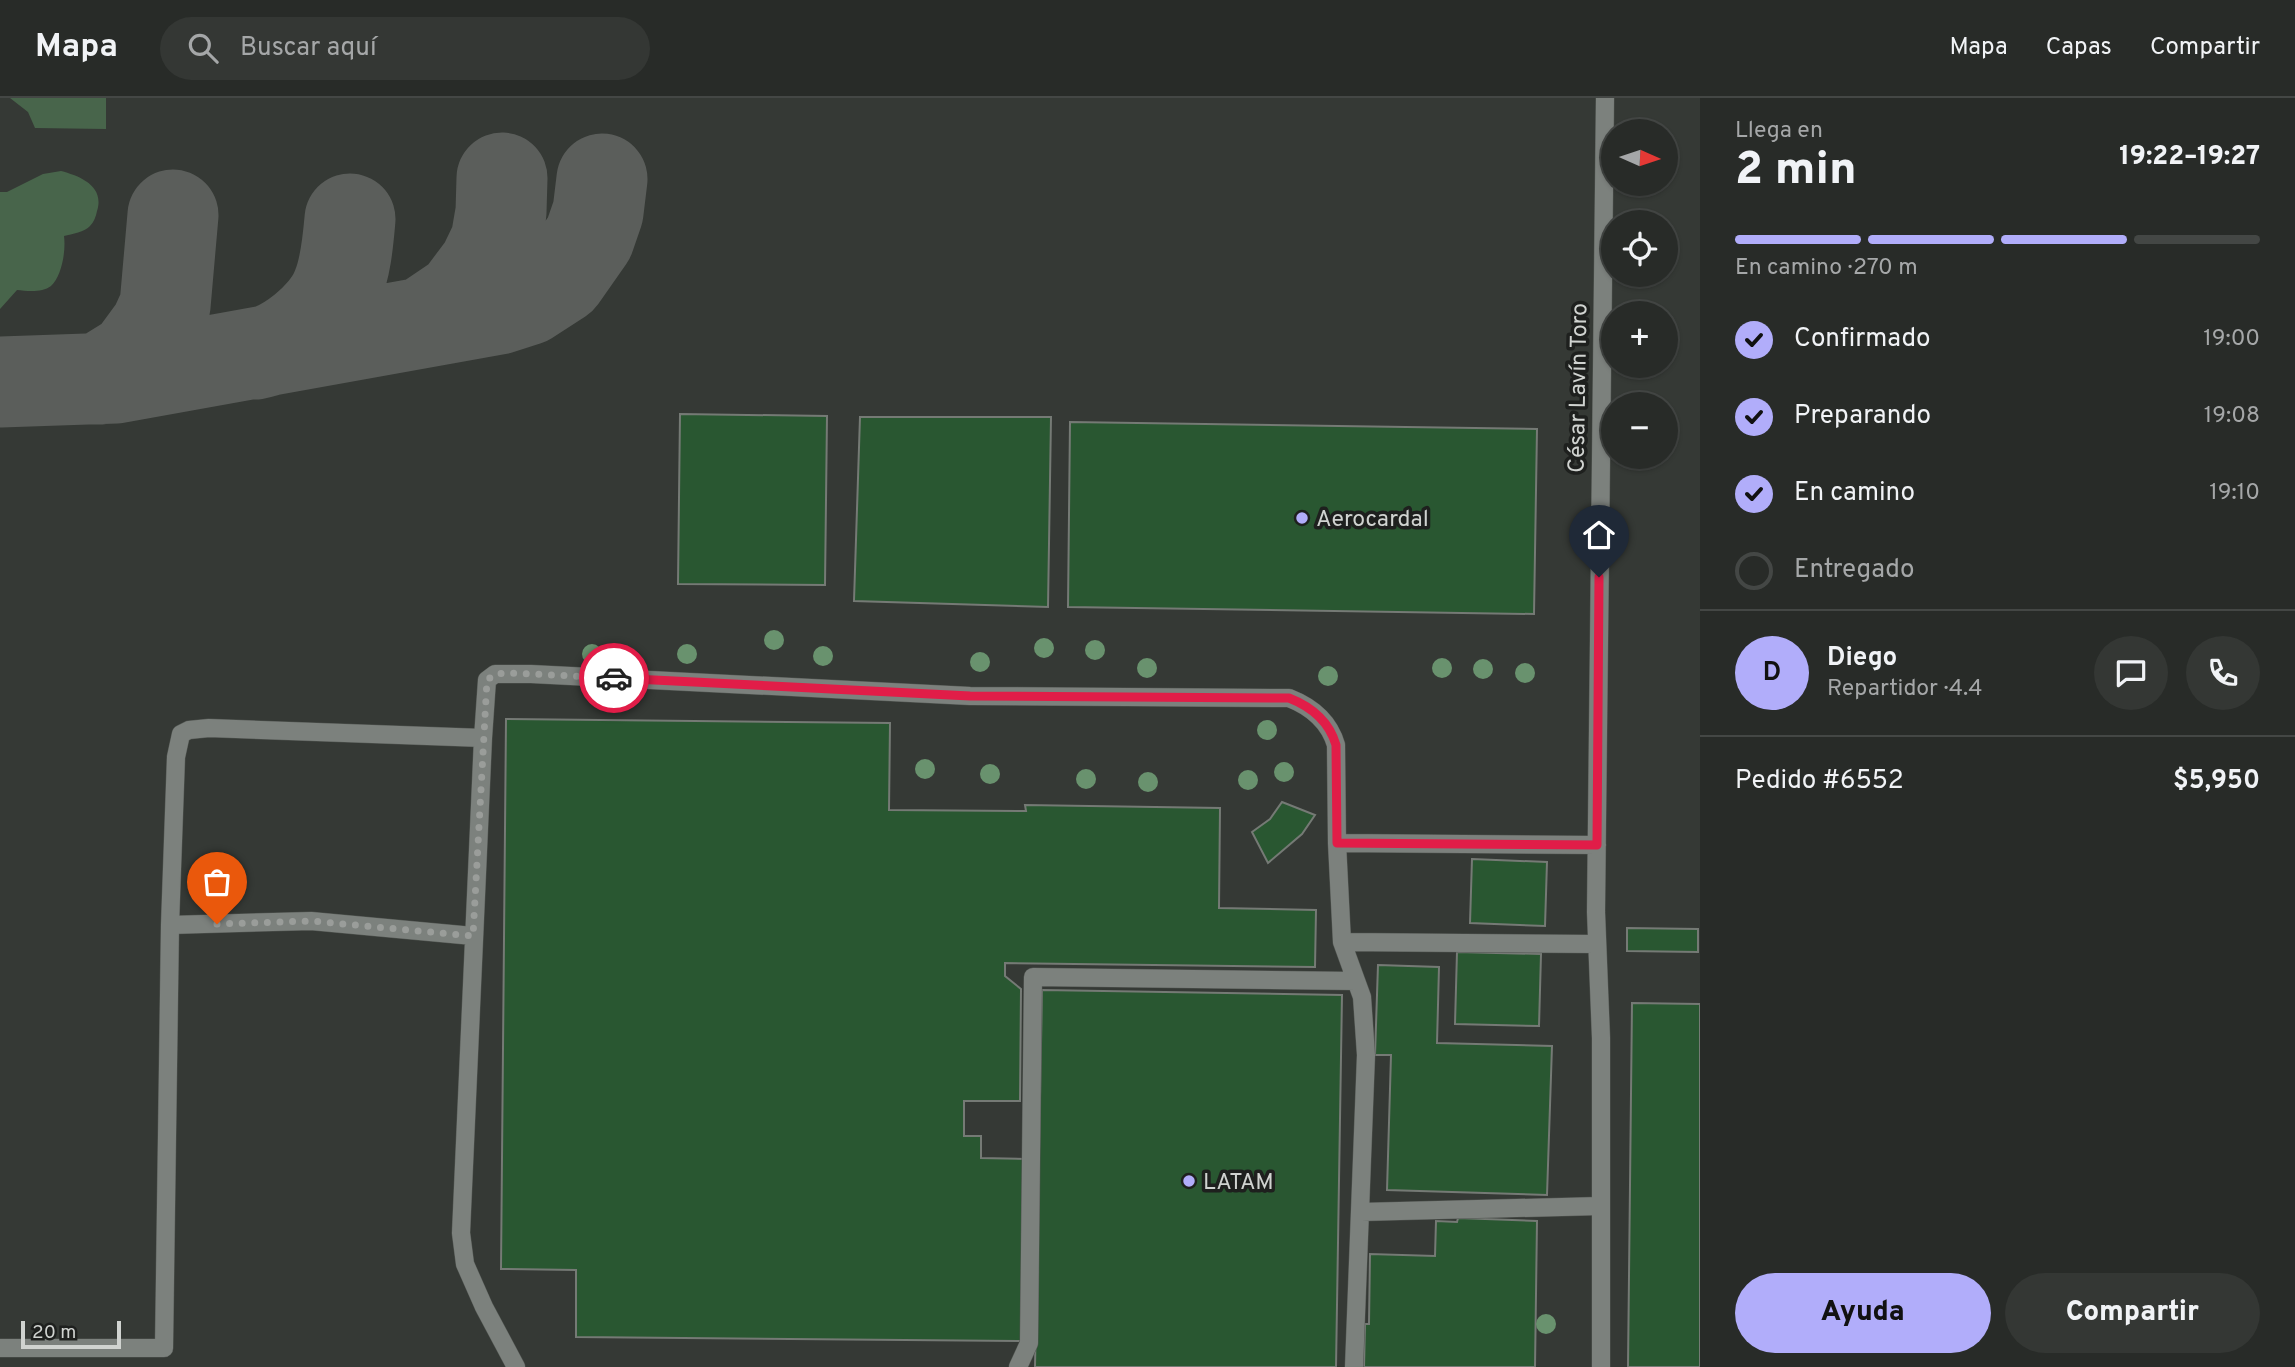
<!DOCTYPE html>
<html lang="es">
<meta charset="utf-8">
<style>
:root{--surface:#282b28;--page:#343734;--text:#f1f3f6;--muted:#a5a7a8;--line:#444745;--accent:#b1adfa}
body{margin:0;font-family:Overpass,sans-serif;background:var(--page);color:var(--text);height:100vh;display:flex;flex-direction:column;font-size:26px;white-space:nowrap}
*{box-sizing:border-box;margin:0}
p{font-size:23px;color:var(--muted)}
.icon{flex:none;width:38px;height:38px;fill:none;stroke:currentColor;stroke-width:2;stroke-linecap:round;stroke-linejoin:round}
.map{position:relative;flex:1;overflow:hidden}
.sheet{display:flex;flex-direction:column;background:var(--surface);width:595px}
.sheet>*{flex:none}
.needle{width:46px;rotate:93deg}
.buttons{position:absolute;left:1601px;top:21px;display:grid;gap:14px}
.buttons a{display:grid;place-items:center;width:77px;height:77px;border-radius:50%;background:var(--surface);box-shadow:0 2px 5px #0004,0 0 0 2px var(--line);font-size:35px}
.scale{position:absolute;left:21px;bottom:18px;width:100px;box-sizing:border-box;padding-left:7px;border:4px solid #d0d3d0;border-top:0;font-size:19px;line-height:24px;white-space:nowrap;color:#d0d3d0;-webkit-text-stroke:5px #1e201e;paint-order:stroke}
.pin{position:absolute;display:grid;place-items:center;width:60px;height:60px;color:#fff;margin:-72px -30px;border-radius:50% 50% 50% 0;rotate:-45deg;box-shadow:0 0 7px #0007}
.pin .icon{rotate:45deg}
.courier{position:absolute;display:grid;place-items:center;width:70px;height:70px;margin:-35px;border:5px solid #e11d48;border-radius:50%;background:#fff;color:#222;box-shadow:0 2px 9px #0007}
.head em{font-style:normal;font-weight:800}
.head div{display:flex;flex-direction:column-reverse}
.head{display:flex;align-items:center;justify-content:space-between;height:119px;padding:0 35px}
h1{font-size:46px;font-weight:800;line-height:52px}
.bar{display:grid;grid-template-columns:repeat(4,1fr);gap:10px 7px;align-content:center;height:84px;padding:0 35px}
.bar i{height:9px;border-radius:5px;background:var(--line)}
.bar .current{background:var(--accent)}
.bar p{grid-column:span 4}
.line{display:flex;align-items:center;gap:18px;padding:0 35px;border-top:2px solid var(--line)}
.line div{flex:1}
.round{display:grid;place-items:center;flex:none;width:74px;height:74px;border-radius:37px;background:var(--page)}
ol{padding:0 35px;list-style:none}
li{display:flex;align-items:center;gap:21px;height:77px}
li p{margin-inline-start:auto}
li .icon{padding:7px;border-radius:50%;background:var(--accent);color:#111;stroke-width:4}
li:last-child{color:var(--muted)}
li i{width:38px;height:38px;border:4px solid var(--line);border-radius:50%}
.button{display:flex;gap:14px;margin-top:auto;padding:14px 35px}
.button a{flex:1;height:80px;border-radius:42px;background:var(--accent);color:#111;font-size:28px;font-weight:800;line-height:80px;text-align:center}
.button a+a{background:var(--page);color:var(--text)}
header{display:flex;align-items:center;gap:42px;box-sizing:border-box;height:98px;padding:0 35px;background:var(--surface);border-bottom:2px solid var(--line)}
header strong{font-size:33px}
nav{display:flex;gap:38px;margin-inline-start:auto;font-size:24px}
.search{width:490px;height:63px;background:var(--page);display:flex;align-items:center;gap:18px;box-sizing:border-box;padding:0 24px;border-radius:38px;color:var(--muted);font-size:26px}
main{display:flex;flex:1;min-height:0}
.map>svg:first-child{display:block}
.green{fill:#48654b}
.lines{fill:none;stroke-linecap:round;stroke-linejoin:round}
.taxiway{stroke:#5b5e5b;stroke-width:91}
.building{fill:#295731;stroke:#757a75;stroke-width:2}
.minor-casing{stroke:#525652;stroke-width:19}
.minor{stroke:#7c817d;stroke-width:18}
.tree{fill:#69926e}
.done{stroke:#9a9d9a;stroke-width:7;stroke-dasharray:0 12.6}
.route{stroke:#e11d48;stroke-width:9}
.poi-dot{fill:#b1adfa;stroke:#1e201e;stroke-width:2.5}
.labels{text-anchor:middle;stroke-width:7;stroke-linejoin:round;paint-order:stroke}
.street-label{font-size:23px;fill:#d0d3d0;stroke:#1e201e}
.poi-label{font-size:23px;fill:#d0d3d0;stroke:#1e201e;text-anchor:start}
</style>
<header>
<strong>Mapa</strong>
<div class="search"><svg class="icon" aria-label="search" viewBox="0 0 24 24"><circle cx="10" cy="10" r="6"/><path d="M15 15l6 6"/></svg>Buscar aquí</div>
<nav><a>Mapa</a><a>Capas</a><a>Compartir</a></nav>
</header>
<main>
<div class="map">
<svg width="1700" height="1269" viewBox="0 0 1700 1269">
<rect width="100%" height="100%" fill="#353935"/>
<path class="green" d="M10 0H106V31L35 30 28 14Z
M61 73C80 78 105 88 97 113 96 118 94 124 90 128 85 134 72 136 64 138 66 152 62 178 51 188 42 195 27 193 17 192L0 211V94H7L43 76Z"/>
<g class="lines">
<path class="taxiway" d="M426 223 460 200 484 168 496 143 501 114 502 80
M255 256C285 251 326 219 337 190 346 169 348 143 350 121
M99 281 133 260 155 230 165 208 173 117
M0 284 116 280 499 211 527 202 561 180 589 140 598 114 602 81"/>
</g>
<path class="building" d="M680 316 827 318 825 487 678 486Z
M860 319H1051L1048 509 854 503Z
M1070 324 1537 331 1534 516 1068 509Z
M506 621 890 625 889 712 1026 713 1025 707 1220 710 1219 810 1316 812 1315 869 1005 865V878L1021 891 1020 1003H964V1038H981V1060L1027 1061 1026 1243 576 1239V1172L501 1171Z
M1282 704 1315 717 1302 736 1268 765 1252 734 1270 721Z
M1472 761 1547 764 1545 828 1470 825Z
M1627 830 1698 831V854L1627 853Z
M1457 854 1541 856 1539 928 1455 926Z
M1378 867 1439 869 1437 945 1552 948 1547 1097 1387 1092 1391 957H1375Z
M1042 892 1342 897 1336 1269H1035Z
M1632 905 1700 906V1269H1628Z
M1458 1120 1537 1123 1535 1269H1364L1365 1226H1369L1370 1156 1435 1158 1436 1123 1457 1124Z"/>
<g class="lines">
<defs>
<path id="minor" d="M1337 745 1342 844 1362 899 1366 957 1354 1269
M170 827 311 823 473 838
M1342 844 1596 846
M1361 1114 1600 1108
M0 1250H164L170 827 176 659 181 636 189 632 209 630 483 640
M516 1269 484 1209 465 1166 461 1135 483 640 487 582 495 576H531L970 598 1289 600C1312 609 1329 623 1336 647L1337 745 1597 747
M1018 1269 1029 1245 1033 879 1356 883
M1601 1269V940L1596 814 1605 0"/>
</defs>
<use href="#minor" class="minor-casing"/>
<use href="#minor" class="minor"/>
</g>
<g class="tree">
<circle cx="774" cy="542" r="10"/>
<circle cx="1044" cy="550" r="10"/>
<circle cx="1095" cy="552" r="10"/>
<circle cx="592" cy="556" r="10"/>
<circle cx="687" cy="556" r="10"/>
<circle cx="823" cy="558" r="10"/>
<circle cx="980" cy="564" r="10"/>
<circle cx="1147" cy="570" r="10"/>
<circle cx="1442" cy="570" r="10"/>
<circle cx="1483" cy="571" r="10"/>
<circle cx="1525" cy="575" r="10"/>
<circle cx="1328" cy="578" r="10"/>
<circle cx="1267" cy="632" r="10"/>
<circle cx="925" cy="671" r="10"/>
<circle cx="1284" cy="674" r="10"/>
<circle cx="990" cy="676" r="10"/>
<circle cx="1086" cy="681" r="10"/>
<circle cx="1248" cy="682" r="10"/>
<circle cx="1148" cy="684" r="10"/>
<circle cx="1546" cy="1226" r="10"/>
</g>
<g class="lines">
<path class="done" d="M217 826 311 823 473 838 487 582 495 576 511 575 614 580"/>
<path class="route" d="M614 580 970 598 1289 600C1312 609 1329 623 1336 647L1337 745 1597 747 1599 479"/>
</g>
<g class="poi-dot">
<circle cx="1302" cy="420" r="7"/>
<circle cx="1189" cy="1083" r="7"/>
</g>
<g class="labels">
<g class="street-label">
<text transform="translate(1577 290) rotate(-89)" y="8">César Lavín Toro</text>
</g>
<g class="poi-label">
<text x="1316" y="428">Aerocardal</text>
<text x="1203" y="1091">LATAM</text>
</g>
</g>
</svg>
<div class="buttons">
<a><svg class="needle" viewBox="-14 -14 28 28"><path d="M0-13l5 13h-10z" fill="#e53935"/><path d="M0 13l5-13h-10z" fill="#a5a7a8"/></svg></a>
<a><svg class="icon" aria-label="locate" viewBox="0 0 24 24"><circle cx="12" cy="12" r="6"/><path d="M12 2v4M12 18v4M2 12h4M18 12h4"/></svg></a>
<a>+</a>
<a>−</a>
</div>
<div class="scale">20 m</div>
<div class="pin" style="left:217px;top:826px;background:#ea580c"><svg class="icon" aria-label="bag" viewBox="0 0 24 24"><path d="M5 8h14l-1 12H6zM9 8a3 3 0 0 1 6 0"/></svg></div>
<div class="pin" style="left:1599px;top:479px;background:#1f2937"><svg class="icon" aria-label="home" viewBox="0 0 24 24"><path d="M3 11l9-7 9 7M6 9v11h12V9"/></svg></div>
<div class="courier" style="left:614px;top:580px"><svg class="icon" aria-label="car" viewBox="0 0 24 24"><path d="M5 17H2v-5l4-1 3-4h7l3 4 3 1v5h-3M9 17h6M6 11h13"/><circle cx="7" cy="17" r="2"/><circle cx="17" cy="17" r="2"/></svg></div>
</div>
<section class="sheet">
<div class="head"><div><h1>2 min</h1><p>Llega en</p></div><em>19:22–19:27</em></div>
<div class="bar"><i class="current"></i><i class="current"></i><i class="current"></i><i></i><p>En camino · 270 m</p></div>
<ol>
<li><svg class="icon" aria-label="check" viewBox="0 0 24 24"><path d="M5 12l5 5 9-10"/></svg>Confirmado<p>19:00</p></li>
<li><svg class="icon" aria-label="check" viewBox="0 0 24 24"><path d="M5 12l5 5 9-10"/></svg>Preparando<p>19:08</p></li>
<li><svg class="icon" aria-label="check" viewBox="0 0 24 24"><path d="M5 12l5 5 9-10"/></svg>En camino<p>19:10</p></li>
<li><i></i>Entregado</li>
</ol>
<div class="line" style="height:126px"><b class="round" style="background:var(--accent);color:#111">D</b><div><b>Diego</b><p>Repartidor · 4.4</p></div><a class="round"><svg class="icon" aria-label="chat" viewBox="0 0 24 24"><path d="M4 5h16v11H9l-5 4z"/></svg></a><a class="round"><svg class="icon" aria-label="phone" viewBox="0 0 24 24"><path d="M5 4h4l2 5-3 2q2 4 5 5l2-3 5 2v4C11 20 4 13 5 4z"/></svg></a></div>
<div class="line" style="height:91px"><div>Pedido #6552</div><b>$5,950</b></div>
<div class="button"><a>Ayuda</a><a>Compartir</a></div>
</section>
</main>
